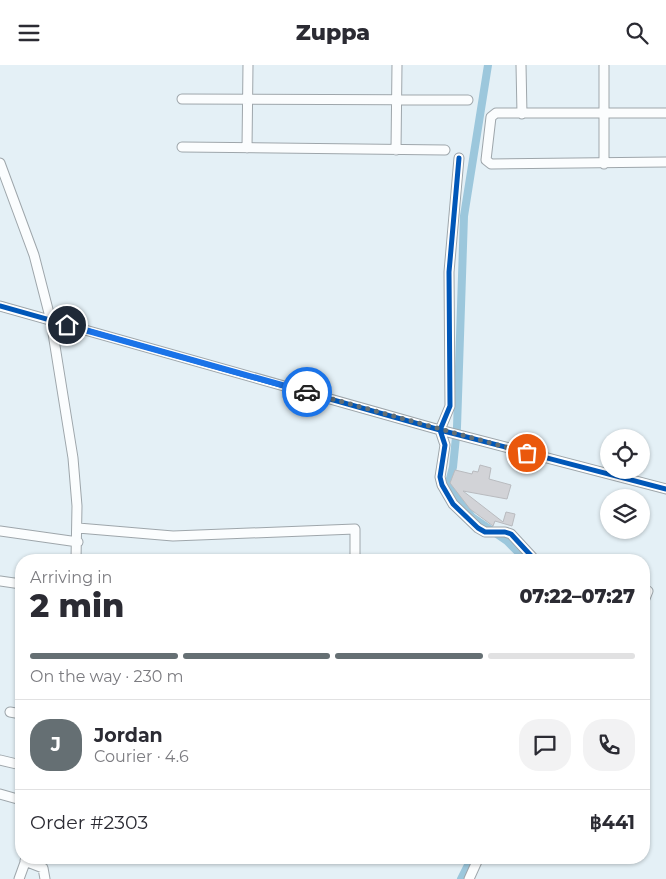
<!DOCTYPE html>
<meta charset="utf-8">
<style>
:root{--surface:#fff;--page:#f2f2f3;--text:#2b2b33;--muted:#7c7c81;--line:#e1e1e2;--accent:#656f73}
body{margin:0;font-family:Montserrat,sans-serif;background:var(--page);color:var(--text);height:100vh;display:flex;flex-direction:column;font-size:19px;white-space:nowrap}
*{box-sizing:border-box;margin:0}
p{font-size:16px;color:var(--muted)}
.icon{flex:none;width:28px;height:28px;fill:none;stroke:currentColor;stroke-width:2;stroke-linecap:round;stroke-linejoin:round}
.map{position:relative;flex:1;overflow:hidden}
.sheet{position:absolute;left:15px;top:489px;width:635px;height:310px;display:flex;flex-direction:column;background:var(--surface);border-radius:20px;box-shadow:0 1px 4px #0004}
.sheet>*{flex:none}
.tools{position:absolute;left:600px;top:364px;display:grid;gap:10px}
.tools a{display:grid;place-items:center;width:50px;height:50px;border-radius:50%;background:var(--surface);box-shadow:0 1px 4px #0004;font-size:25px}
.pin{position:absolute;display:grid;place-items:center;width:42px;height:42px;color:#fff;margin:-21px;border:2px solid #fff;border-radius:50%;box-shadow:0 1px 5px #0007}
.courier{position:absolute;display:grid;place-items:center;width:50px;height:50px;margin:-25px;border:4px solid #1a73e8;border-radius:50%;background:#fff;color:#222;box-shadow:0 1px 6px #0007}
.summary em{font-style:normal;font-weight:800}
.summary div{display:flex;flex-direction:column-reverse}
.summary{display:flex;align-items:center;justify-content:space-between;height:85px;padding:0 15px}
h1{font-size:32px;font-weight:800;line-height:38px}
.bar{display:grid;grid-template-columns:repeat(4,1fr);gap:8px 5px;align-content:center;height:60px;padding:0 15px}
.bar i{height:6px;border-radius:4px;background:var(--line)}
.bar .selected{background:var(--accent)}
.bar p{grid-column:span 4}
.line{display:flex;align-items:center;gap:12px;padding:0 15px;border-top:1px solid var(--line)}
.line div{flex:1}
.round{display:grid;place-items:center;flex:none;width:52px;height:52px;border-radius:20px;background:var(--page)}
header{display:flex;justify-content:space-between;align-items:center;height:65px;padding:0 15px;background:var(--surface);font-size:22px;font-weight:800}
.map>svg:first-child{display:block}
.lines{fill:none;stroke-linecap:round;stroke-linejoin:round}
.canal{stroke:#9cc7dc;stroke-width:8}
.building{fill:#d2d3d7;stroke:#b9bbbf}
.minor-casing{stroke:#9ea6ab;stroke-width:11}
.minor{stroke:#fbfdfe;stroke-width:9}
.cycleway-casing{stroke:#fff;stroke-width:8}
.cycleway{stroke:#0057b8;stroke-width:5}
.done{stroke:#656f73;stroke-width:5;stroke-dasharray:0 9}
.route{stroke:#1a73e8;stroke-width:6}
</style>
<header><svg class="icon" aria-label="menu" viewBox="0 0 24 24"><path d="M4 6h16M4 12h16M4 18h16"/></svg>Zuppa<svg class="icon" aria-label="search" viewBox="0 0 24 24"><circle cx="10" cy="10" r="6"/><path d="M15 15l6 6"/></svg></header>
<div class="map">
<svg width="666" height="814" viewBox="0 0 666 814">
<rect width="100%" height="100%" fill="#e4f0f6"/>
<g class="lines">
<path class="canal" d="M488 0 464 151 457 362 453 402 448 421 472 452 507 476 526 495
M461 814 472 792"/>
</g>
<path class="building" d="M480 400 491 403 489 414 511 420 507 434 463 426 503 457 506 447 515 449 512 461 495 456 493 461 470 444 450 418 455 405 472 409 473 406 478 407Z"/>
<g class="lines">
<defs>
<path id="minor" d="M521 0 522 49
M182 34 468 35
M666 48H496L491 52 486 95 491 99 666 97
M182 82 445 85
M247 83 248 0
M396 85 397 0
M459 93 449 207 450 341 440 365 445 380 440 412 442 420 453 439 478 463 485 467H505L511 469 535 495
M0 98 34 190 51 256 73 393 77 441 76 495
M604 99V1
M0 241 440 365 666 424
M78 463 173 471 355 464V495
M0 466 78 477
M0 516 21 519
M644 536 648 526
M10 647 21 649
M0 695 21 700
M0 729 21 735
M25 796 43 803 45 814
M19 814 27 792
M469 814 479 792"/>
</defs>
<use href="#minor" class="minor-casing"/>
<use href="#minor" class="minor"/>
<defs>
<path id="cycleway" d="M459 93 449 207 450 341 440 365 445 380 440 412 442 420 453 439 478 463 485 467H505L511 469 535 495
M0 241 440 365 666 424"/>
</defs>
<use href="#cycleway" class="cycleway-casing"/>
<use href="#cycleway" class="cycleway"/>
</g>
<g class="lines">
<path class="done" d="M307 327 527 388"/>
<path class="route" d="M67 260 307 327"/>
</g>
</svg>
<div class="tools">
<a><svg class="icon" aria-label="locate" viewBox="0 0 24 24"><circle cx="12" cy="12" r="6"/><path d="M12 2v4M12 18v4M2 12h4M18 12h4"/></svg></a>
<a><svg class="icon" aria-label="layers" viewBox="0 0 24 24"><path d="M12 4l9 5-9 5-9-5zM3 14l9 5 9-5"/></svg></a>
</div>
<div class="pin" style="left:527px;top:388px;background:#ea580c"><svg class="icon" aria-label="bag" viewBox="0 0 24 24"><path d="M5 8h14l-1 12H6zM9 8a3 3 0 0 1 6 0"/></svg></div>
<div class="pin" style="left:67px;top:260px;background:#1f2937"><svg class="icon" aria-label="home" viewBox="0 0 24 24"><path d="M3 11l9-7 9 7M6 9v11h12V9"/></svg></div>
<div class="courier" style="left:307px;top:327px"><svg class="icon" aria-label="car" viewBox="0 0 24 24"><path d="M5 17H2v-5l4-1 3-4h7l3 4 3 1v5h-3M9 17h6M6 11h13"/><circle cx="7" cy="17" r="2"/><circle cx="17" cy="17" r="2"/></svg></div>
<section class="sheet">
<div class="summary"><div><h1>2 min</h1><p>Arriving in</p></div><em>07:22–07:27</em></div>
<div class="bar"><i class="selected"></i><i class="selected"></i><i class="selected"></i><i></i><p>On the way · 230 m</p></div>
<div class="line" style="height:90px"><b class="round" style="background:var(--accent);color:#fff">J</b><div><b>Jordan</b><p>Courier · 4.6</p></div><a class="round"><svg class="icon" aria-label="chat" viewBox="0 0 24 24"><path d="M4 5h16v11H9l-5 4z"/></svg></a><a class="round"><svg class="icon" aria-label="phone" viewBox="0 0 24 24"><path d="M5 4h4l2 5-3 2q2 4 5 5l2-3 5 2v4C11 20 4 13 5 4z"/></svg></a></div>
<div class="line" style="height:65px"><div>Order #2303</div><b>฿441</b></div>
</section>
</div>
